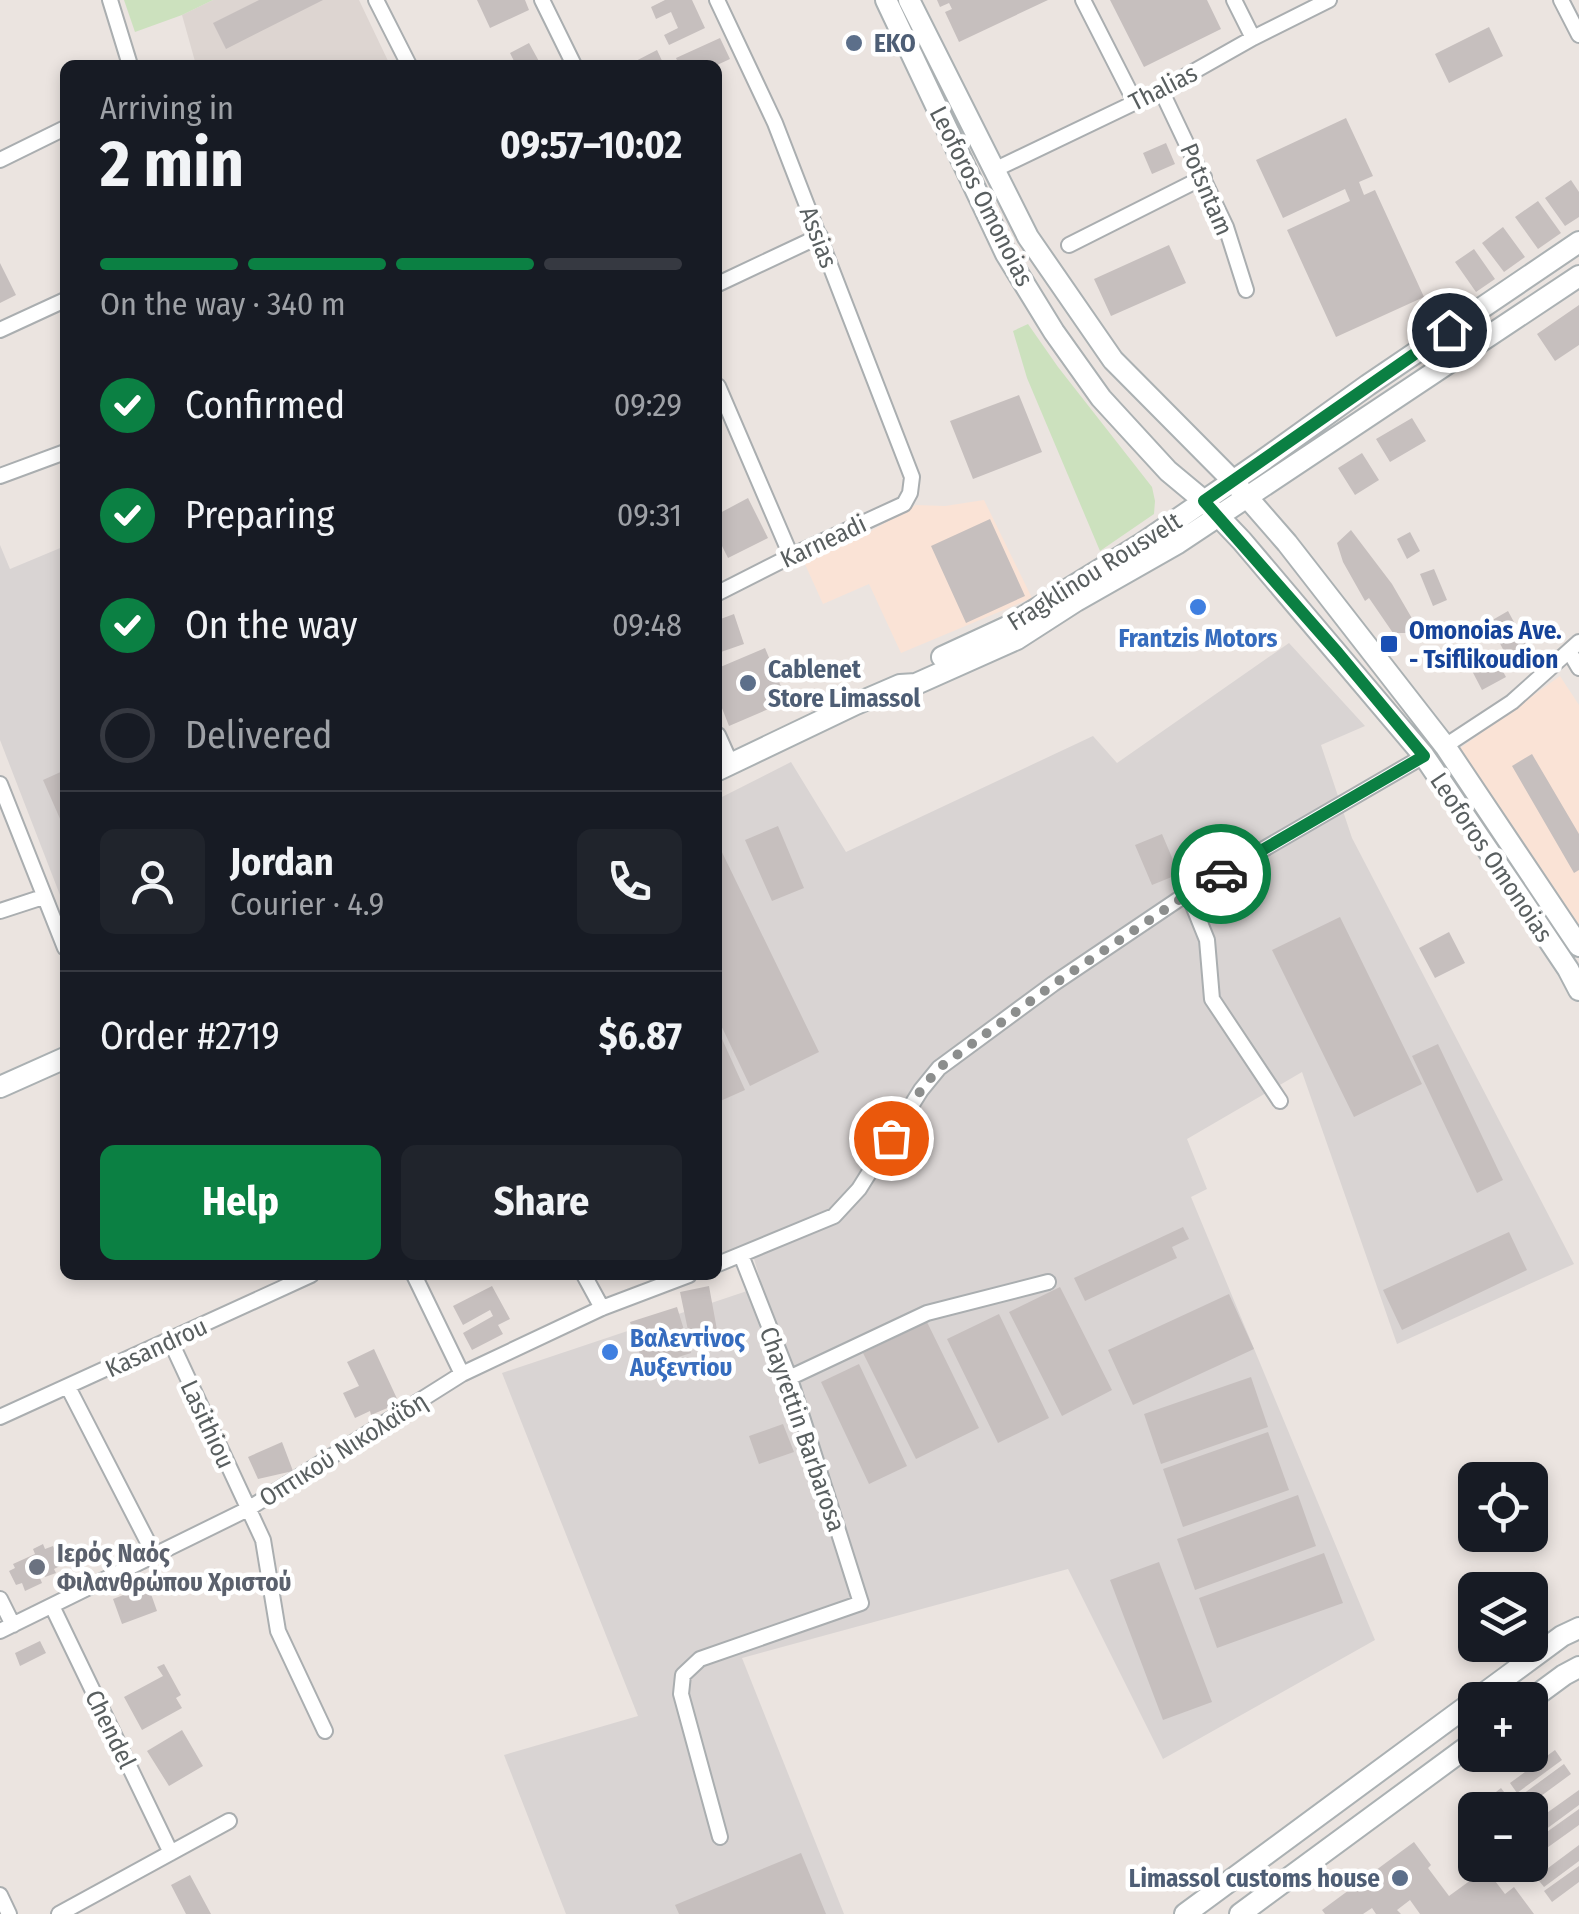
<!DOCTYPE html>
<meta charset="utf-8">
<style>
:root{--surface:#171b24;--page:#20242c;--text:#f1f3f6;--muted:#9ea1a6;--line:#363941;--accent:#0b8043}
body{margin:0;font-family:"Fira Sans Condensed",sans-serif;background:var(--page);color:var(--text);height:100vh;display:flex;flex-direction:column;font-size:38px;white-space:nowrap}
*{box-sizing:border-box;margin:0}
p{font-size:32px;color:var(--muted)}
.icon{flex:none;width:55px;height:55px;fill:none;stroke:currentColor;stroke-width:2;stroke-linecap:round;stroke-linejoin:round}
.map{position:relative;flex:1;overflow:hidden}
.panel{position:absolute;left:60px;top:60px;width:662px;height:1220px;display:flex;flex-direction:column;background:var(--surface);border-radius:15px;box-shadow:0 5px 15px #0003}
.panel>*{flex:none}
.tools{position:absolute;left:1458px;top:1462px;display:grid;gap:20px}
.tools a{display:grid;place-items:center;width:90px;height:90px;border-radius:15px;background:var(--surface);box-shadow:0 5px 15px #0003;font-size:50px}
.pin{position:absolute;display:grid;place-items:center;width:85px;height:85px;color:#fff;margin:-42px;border:5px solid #fff;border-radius:50%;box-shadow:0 2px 10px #0007}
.courier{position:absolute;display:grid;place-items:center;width:100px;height:100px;margin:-50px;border:8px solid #0b8043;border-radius:50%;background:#fff;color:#222;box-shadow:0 2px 12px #0007}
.overview em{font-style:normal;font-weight:700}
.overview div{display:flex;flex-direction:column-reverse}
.overview{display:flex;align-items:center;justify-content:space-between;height:170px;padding:0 40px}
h1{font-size:65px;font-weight:700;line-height:75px}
.bar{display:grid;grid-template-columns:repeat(4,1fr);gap:15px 10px;align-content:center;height:120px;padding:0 40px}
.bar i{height:12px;border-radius:8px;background:var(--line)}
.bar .on{background:var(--accent)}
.bar p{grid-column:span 4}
.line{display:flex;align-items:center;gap:25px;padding:0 40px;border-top:2px solid var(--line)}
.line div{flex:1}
.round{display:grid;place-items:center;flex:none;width:105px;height:105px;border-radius:15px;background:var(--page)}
ol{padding:0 40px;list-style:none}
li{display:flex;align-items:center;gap:30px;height:110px}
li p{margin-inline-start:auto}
li .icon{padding:10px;border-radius:50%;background:var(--accent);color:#fff;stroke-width:4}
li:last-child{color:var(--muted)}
li i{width:55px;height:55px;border:5px solid var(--line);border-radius:50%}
.button{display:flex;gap:20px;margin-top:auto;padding:20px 40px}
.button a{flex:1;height:115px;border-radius:15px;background:var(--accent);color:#fff;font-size:40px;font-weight:700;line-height:115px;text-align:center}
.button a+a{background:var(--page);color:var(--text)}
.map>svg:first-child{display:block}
.commercial{fill:#fae3d6}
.industrial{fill:#d9d4d3}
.education{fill:#ddd5d1}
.green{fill:#cce1be}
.building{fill:#c6bfbe}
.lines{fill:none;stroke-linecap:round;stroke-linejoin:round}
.minor-casing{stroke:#aaaeb0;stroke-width:18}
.secondary-casing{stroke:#abb1b3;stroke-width:24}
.minor{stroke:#fff;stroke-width:14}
.secondary{stroke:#fff;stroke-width:20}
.done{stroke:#8c8e8d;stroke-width:10;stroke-dasharray:0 18}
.route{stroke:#0b8043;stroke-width:12}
.service-dot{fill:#5c6f8a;stroke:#fff;stroke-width:4}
.shop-dot{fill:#3f7fe0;stroke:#fff;stroke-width:4}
.transit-dot{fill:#1a4fb4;stroke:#fff;stroke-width:4}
.worship-dot{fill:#6b7280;stroke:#fff;stroke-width:4}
.labels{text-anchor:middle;stroke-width:9;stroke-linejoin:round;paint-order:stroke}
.service-label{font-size:25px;font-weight:bold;fill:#4e5e75;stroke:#fff;text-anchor:start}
.street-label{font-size:25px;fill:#595f60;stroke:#fff}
.transit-label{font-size:25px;font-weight:bold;fill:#164399;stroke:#fff;text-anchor:start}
.shop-label{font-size:25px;font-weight:bold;fill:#366cbe;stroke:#fff}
.worship-label{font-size:25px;font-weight:bold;fill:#5b616d;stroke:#fff;text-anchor:start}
</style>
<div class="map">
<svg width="1579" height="1914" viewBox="0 0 1579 1914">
<rect width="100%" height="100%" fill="#ebe4e0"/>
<path class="commercial" d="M984 500 1032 598 901 653 869 584 823 604 804 562 871 531 916 505 945 506Z
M1560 676 1579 705V932L1459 749Z"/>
<path class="industrial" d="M0 545 10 569 65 546V908L0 740Z
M1289 643 1365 726 1321 745 1352 838 1574 1264 1397 1344 1302 1072 1187 1139 1207 1189 1191 1197 1375 1640 1163 1759 1068 1569 742 1658 844 1914H566L504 1755 638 1716 502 1373 762 1286 752 1252 718 1268V799L791 762 846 852 1093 736 1117 763Z"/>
<path class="education" d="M213 0H359L390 65H196L182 15Z"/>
<path class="green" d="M124 0H213L182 15 135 32Z
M1028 324 1058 367 1152 487 1155 501 1154 514 1100 551 1027 378 1013 331Z"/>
<path class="building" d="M259 0H323L226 49 213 23Z
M477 0H525L529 10 490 28Z
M665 0H692L705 28 669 45 664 35 678 28 671 12 656 19 651 7Z
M937 0H1048L959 42 945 12 952 9 949 3 940 7Z
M1110 0H1207L1221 29 1144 67Z
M1489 27 1503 56 1449 83 1435 54Z
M720 38 730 59 717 65H679L676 58Z
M529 43 541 65H516L510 53Z
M657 50 664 65H628Z
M1346 118 1373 176 1359 182 1364 195 1375 190 1424 297 1336 337 1287 230 1350 201 1345 189 1283 218 1256 160Z
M1166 143 1175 164 1152 174 1143 153Z
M1571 180 1579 192V217L1565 226 1545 198Z
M1538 201 1561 233 1538 249 1515 217Z
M1503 227 1525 257 1504 272 1482 243Z
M1169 245 1186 283 1111 316 1094 279Z
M1474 249 1495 279 1476 292 1455 262Z
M0 263 16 295 0 303Z
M1579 305V345L1555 361 1537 334Z
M1019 395 1042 452 973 479 950 421Z
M1412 418 1426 441 1390 462 1376 439Z
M1362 453 1379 480 1355 495 1338 468Z
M748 498 768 538 728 558 718 538V514Z
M990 519 1025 596 966 623 931 546Z
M1351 530 1392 584 1417 627 1406 633H1393L1369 598 1365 601 1343 562 1337 543Z
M1410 532 1420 551 1407 559 1397 539Z
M1434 569 1447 600 1433 606 1420 574Z
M1508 611 1529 650 1509 661 1489 622Z
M734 614 744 644 718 653V620Z
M765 648 787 701 729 726 718 698V668Z
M1494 655 1506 677 1482 690 1470 667Z
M1532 754 1579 834V870L1574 873 1512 766Z
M65 770V819L61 821 43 780Z
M778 826 804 888 772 901 745 840Z
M1162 834 1179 874 1152 885 1135 845Z
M718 844 819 1052 750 1086 718 1019Z
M1340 917 1422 1084 1354 1117 1272 950Z
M1449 932 1465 963 1435 978 1419 948Z
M718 1030 745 1090 718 1102Z
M1438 1044 1503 1180 1477 1193 1412 1056Z
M1183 1227 1189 1239 1172 1247 1177 1258 1085 1301 1074 1278Z
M1509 1232 1527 1270 1402 1330 1383 1290Z
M492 1286 510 1319 498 1325 503 1334 472 1350 463 1333 493 1316 490 1310 463 1325 453 1306Z
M709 1286 717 1330 689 1335 680 1292Z
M1060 1287 1112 1390 1062 1416 1009 1312Z
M1229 1294 1254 1349 1133 1405 1108 1350Z
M677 1307 691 1353 644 1368 630 1322Z
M999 1314 1049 1418 998 1443 947 1339Z
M927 1322 979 1428 916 1459 863 1353Z
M374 1349 399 1403 371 1415 370 1411 355 1418 343 1393 359 1386 347 1362Z
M859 1364 907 1466 869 1484 821 1382Z
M1251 1377 1268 1427 1161 1464 1144 1414Z
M783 1424 794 1452 759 1464 749 1436Z
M1268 1432 1289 1490 1183 1527 1163 1469Z
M282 1442 293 1471 258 1479 248 1457Z
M1298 1495 1316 1546 1195 1590 1177 1539Z
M43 1544 45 1549 53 1546 62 1565 54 1569 56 1573 45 1577 44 1574 39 1576 42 1583 25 1591 22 1583 16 1585 9 1571 15 1568 13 1564 35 1554 33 1549Z
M1324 1553 1343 1603 1217 1648 1199 1598Z
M1159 1562 1212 1702 1163 1720 1110 1580Z
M145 1577 157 1611 122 1624 113 1599 126 1594 123 1585Z
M40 1641 46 1653 20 1666 15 1653Z
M164 1664 181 1695 176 1698 182 1708 142 1730 124 1697 163 1676 157 1667Z
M182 1730 203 1766 169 1786 147 1751Z
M1555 1750 1562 1760 1517 1793 1510 1783Z
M1564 1764 1571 1774 1526 1807 1519 1797Z
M1501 1788 1518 1810H1488L1482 1803Z
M1579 1790V1805L1530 1841V1825Z
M1579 1809V1825L1530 1860V1844Z
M1414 1842 1431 1865 1428 1868 1449 1896 1486 1869 1505 1894 1514 1887 1534 1914H1420L1410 1900 1397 1910 1401 1914H1376L1372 1908 1363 1914H1325L1322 1910Z
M1579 1845V1861L1544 1887 1536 1877Z
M801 1853 826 1914H679L675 1905Z
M1579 1866V1882L1552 1902 1544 1891Z
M190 1875 211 1914H186L171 1885Z"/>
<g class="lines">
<defs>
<path id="minor" d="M110 0 130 65
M376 0 409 65
M542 0 574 65
M717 0 775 123 912 477 910 493 904 504 791 556 718 593
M1083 0 1135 102
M1234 0 1253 38
M1561 0 1579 35
M1161 90 1226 227 1246 290
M0 160 65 128
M994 170 1161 90 1253 38 1329 0
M1069 245 1204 177
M718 284 820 236
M0 330 65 300
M718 386 791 556
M0 476 65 452
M1569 651 1579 668
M718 735 731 764
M1445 746 1512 702 1579 642
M0 784 65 948
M1188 893 1207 940 1212 999 1280 1101
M0 911 43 897
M718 1264 834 1216 859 1189 921 1090 939 1068 1053 984 1188 893 1424 756
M414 1275 462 1374
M584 1275 602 1308
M170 1340 263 1540 278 1631 325 1731
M789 1378 927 1313 1048 1282
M68 1387 154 1554
M0 1417 311 1275
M0 1599 13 1625
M52 1606 171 1853
M0 1631 248 1509 462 1374 602 1308 689 1275
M720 1837 681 1694 683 1675 700 1659 861 1603 791 1382 741 1255
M0 1895 9 1914
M59 1914 229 1821"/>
<path id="secondary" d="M886 0 1006 254 1054 332 1101 398 1168 471 1204 501 1242 541 1424 756 1515 890 1568 969 1579 990
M909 0 1028 237 1113 360 1233 481 1287 543 1445 746 1579 946
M942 657 1007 627 1143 543 1262 461 1368 385 1579 242
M718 770 856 704 900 685 916 684 1017 639 1076 601 1178 543 1579 276
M0 1087 65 1058
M1530 1700 1564 1675 1579 1667
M1185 1914 1562 1636 1579 1628
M1240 1914 1475 1741"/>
</defs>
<use href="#minor" class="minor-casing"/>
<use href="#secondary" class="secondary-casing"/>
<use href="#minor" class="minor"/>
<use href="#secondary" class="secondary"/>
</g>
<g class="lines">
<path class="done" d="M891 1138 921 1090 939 1068 1054 984 1188 894 1221 874"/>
<path class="route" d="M1221 874 1424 756 1338 653 1204 501 1449 330"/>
</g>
<g class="service-dot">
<circle cx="854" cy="43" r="10"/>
<circle cx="748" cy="683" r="10"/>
<circle cx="1400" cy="1878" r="10"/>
</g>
<g class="shop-dot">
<circle cx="1198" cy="607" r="10"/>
<circle cx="610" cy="1352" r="10"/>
</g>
<rect class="transit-dot" x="1379" y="634" width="20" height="20" rx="5"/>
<circle class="worship-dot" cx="37" cy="1567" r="10"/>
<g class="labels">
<g class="service-label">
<text x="874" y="52">EKO</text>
<text x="768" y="678">Cablenet<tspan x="768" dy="29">Store Limassol</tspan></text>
<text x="1380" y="1887" text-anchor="end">Limassol customs house</text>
</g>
<g class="street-label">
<text transform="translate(1163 87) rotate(-27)" y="9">Thalias</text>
<text transform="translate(1207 189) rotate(67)" y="9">Potsntam</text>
<text transform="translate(982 196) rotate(63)" y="9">Leoforos Omonoias</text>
<text transform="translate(819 237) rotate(69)" y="9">Assias</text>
<text transform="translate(823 541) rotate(-25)" y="9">Karneadi</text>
<text transform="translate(1094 571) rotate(-32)" y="9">Fragklinou Rousvelt</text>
<text transform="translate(1492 857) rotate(56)" y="9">Leoforos Omonoias</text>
<text transform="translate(156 1347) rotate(-25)" y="9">Kasandrou</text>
<text transform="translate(208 1424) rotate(65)" y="9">Lasithiou</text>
<text transform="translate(803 1429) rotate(71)" y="9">Chayrettin Barbarosa</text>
<text transform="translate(343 1449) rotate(-32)" y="9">Οπτικού Νικολαΐδη</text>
<text transform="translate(111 1729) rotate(64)" y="9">Chendel</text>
</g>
<g class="transit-label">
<text x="1409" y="639">Omonoias Ave.<tspan x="1409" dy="29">- Tsiflikoudion</tspan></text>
</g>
<g class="shop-label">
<text x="1198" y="647">Frantzis Motors</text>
<text x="630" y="1347" text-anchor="start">Βαλεντίνος<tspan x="630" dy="29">Αυξεντίου</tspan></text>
</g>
<g class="worship-label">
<text x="57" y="1562">Ιερός Ναός<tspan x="57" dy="29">Φιλανθρώπου Χριστού</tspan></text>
</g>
</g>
</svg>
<div class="tools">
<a><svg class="icon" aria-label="locate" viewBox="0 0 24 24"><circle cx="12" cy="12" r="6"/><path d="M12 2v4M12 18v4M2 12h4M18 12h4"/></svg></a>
<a><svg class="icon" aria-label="layers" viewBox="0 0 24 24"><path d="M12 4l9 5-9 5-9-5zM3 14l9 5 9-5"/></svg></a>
<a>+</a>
<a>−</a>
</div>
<div class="pin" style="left:891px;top:1138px;background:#ea580c"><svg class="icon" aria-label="bag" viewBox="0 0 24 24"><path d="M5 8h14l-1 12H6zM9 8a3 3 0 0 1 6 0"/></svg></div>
<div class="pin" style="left:1449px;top:330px;background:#1f2937"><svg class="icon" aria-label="home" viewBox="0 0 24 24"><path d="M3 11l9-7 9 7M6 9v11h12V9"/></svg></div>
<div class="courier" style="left:1221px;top:874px"><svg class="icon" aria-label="car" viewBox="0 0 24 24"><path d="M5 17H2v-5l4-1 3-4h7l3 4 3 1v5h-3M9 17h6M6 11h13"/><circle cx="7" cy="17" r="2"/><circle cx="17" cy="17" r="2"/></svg></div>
<section class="panel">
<div class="overview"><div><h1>2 min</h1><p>Arriving in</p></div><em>09:57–10:02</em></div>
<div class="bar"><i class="on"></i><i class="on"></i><i class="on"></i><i></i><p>On the way · 340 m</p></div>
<ol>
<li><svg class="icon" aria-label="check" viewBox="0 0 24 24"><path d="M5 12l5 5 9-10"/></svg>Confirmed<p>09:29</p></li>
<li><svg class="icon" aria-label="check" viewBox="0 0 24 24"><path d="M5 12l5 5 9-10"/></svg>Preparing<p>09:31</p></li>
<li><svg class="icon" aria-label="check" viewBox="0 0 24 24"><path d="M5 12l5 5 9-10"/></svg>On the way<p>09:48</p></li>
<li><i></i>Delivered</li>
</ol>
<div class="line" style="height:180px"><a class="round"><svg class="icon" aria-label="person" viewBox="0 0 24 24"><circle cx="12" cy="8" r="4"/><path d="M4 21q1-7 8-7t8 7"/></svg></a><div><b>Jordan</b><p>Courier · 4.9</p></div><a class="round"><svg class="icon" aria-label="phone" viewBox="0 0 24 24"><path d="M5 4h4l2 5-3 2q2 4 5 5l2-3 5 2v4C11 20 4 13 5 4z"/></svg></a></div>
<div class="line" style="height:130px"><div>Order #2719</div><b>$6.87</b></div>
<div class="button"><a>Help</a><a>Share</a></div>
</section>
</div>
